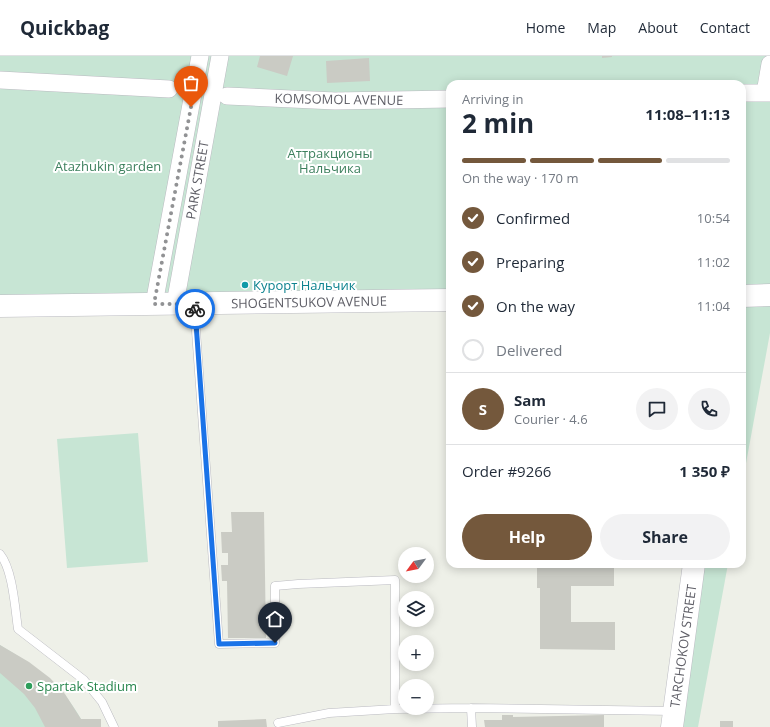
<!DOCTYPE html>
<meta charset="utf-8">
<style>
:root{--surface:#fff;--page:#f2f2f3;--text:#1f2937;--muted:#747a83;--line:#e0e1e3;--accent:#74583c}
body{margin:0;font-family:"Open Sans",sans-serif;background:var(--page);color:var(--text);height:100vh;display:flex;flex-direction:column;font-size:15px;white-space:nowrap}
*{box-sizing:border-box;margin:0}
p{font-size:13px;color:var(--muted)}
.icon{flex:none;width:22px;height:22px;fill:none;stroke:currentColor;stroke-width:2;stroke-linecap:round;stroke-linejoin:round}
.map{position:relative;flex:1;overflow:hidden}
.side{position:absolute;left:446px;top:24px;width:300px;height:488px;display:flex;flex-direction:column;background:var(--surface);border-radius:12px;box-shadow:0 2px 10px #0003}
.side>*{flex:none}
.needle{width:26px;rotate:238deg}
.buttons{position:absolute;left:398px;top:491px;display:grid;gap:8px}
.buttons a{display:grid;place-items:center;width:36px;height:36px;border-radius:50%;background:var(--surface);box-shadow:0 2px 10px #0003;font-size:20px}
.pin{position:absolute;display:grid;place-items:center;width:34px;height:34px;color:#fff;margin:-41px -17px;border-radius:50% 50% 50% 0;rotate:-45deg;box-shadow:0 0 4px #0007}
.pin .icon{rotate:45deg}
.courier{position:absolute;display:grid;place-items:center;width:40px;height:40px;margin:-20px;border:3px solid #1a73e8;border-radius:50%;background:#fff;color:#222;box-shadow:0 1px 5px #0007}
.headline em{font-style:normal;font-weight:700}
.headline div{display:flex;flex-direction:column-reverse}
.headline{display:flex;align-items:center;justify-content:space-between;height:68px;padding:0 16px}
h1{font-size:26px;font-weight:700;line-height:30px}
.bar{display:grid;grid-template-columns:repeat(4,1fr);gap:6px 4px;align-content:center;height:48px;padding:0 16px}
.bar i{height:5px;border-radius:3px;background:var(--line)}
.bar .selected{background:var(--accent)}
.bar p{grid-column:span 4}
.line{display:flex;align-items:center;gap:10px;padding:0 16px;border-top:1px solid var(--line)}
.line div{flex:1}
.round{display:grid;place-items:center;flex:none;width:42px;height:42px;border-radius:21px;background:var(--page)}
ol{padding:0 16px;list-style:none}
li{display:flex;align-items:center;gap:12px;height:44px}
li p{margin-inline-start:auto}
li .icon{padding:4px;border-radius:50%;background:var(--accent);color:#fff;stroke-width:4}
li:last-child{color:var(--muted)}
li i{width:22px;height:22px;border:2px solid var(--line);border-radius:50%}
.cta{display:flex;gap:8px;margin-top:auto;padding:8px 16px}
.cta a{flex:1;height:46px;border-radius:24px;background:var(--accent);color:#fff;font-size:16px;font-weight:700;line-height:46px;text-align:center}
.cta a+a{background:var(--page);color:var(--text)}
header{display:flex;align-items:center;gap:24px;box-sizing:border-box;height:56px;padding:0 20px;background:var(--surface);border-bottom:1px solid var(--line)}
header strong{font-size:19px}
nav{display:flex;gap:22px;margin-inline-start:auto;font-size:14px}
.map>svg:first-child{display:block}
.green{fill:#c7e5d4}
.building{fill:#cacbc4}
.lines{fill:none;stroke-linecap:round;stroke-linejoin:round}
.lane-casing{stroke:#babac0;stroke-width:9}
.street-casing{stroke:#babac0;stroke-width:18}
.secondary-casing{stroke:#bbbbc2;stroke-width:23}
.lane{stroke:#fff;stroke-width:8}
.street{stroke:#fff;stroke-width:17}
.secondary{stroke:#fff;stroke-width:22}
.done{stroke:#919294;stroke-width:4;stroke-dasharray:0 7.2}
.route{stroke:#1a73e8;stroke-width:5}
.culture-dot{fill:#0f9aa8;stroke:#fff;stroke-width:1.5}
.leisure-dot{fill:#2e9e5b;stroke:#fff;stroke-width:1.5}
.labels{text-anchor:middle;stroke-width:4;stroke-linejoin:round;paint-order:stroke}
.street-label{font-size:13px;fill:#5f5f67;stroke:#fff}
.park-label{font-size:13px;fill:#3d805e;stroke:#fff}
.culture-label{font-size:13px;fill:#0d838f;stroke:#fff;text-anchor:start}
.leisure-label{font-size:13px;fill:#27864d;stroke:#fff;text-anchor:start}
</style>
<header>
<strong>Quickbag</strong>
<nav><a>Home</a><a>Map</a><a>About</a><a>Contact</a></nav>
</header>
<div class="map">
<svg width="770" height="671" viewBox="0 0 770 671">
<rect width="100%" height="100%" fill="#eef0e8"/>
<path class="green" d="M0 0H770V277L742 429V28H450V244L0 250Z
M138 377 148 506 67 512 57 383Z
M694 508H728L698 671H672Z
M0 589C35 610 60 626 81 663H101V671H0Z"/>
<path class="building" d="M260 0H293L287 20 257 11Z
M602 0H612V1L602 2Z
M369 2 370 25 327 27 326 5Z
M231 456H264L266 582H228L227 525H222L221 509H228V497H222L221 476H232Z
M537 508H614V530H571V566H615V594L540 593V532H537Z
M0 589 29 606 50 622 65 638 81 663H101V671H45L35 652 24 638 0 617Z
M502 659H513V661L604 659V671H485L484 664H502Z
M266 663 267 671H218V665Z
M720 665H733V671H720Z"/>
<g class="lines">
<defs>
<path id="lane" d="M194 248 219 588 275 587V530L298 528 395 524V653
M0 498C13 514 15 553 18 573L84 624 102 646 114 671
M471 652 472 671
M278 667 329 657 395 653 471 652 673 655"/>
<path id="street" d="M0 24 169 33
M742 37H770
M765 37 770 8
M227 40 335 45 450 43
M154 248 200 0
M175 248 220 0"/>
<path id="secondary" d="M742 240 770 239
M0 250 450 244
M672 671 694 508"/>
</defs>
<use href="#lane" class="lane-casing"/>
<use href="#street" class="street-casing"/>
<use href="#secondary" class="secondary-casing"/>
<use href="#lane" class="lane"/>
<use href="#street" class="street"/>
<use href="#secondary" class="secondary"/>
</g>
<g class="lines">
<path class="done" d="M191 51 154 248H194L195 253"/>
<path class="route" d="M195 253 219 588 275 587"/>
</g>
<circle class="culture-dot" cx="245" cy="229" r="4"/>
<circle class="leisure-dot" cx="29" cy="630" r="4"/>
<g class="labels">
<g class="street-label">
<text transform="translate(339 43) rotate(1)" y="5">KOMSOMOL AVENUE</text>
<text transform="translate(197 124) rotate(-80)" y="5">PARK STREET</text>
<text transform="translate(309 246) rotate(-1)" y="5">SHOGENTSUKOV AVENUE</text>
<text transform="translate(683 590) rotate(-82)" y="5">TARCHOKOV STREET</text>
</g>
<g class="park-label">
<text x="330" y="102">Аттракционы<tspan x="330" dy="15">Нальчика</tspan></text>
<text x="108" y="115">Atazhukin garden</text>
</g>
<g class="culture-label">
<text x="253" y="234">Курорт Нальчик</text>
</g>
<g class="leisure-label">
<text x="37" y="635">Spartak Stadium</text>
</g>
</g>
</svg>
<div class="buttons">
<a><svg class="needle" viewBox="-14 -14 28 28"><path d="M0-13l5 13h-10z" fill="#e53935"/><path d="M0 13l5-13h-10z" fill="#747a83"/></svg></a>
<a><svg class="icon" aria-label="layers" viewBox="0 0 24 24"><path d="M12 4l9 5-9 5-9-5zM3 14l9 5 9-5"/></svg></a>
<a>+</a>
<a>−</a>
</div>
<div class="pin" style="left:191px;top:51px;background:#ea580c"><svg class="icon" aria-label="bag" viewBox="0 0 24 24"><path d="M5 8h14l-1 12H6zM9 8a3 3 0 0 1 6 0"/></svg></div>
<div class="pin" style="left:275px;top:587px;background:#1f2937"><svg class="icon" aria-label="home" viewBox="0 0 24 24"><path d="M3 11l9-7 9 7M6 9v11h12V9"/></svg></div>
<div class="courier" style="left:195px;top:253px"><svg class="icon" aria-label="bike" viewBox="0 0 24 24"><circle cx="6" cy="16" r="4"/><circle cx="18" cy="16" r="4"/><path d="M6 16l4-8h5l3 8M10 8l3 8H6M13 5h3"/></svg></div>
<section class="side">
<div class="headline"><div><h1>2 min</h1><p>Arriving in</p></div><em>11:08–11:13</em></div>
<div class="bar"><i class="selected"></i><i class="selected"></i><i class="selected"></i><i></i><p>On the way · 170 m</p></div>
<ol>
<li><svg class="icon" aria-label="check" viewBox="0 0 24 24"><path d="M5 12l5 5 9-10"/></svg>Confirmed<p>10:54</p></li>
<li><svg class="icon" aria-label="check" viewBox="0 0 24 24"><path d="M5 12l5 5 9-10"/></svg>Preparing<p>11:02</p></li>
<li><svg class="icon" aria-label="check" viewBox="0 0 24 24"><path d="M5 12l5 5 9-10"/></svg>On the way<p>11:04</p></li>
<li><i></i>Delivered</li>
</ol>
<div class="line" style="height:72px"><b class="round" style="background:var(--accent);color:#fff">S</b><div><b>Sam</b><p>Courier · 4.6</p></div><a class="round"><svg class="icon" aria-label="chat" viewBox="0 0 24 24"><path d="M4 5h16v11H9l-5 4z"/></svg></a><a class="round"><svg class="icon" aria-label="phone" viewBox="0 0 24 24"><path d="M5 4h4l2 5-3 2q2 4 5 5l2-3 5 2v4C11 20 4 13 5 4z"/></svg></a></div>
<div class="line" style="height:52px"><div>Order #9266</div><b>1 350 ₽</b></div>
<div class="cta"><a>Help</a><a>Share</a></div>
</section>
</div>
